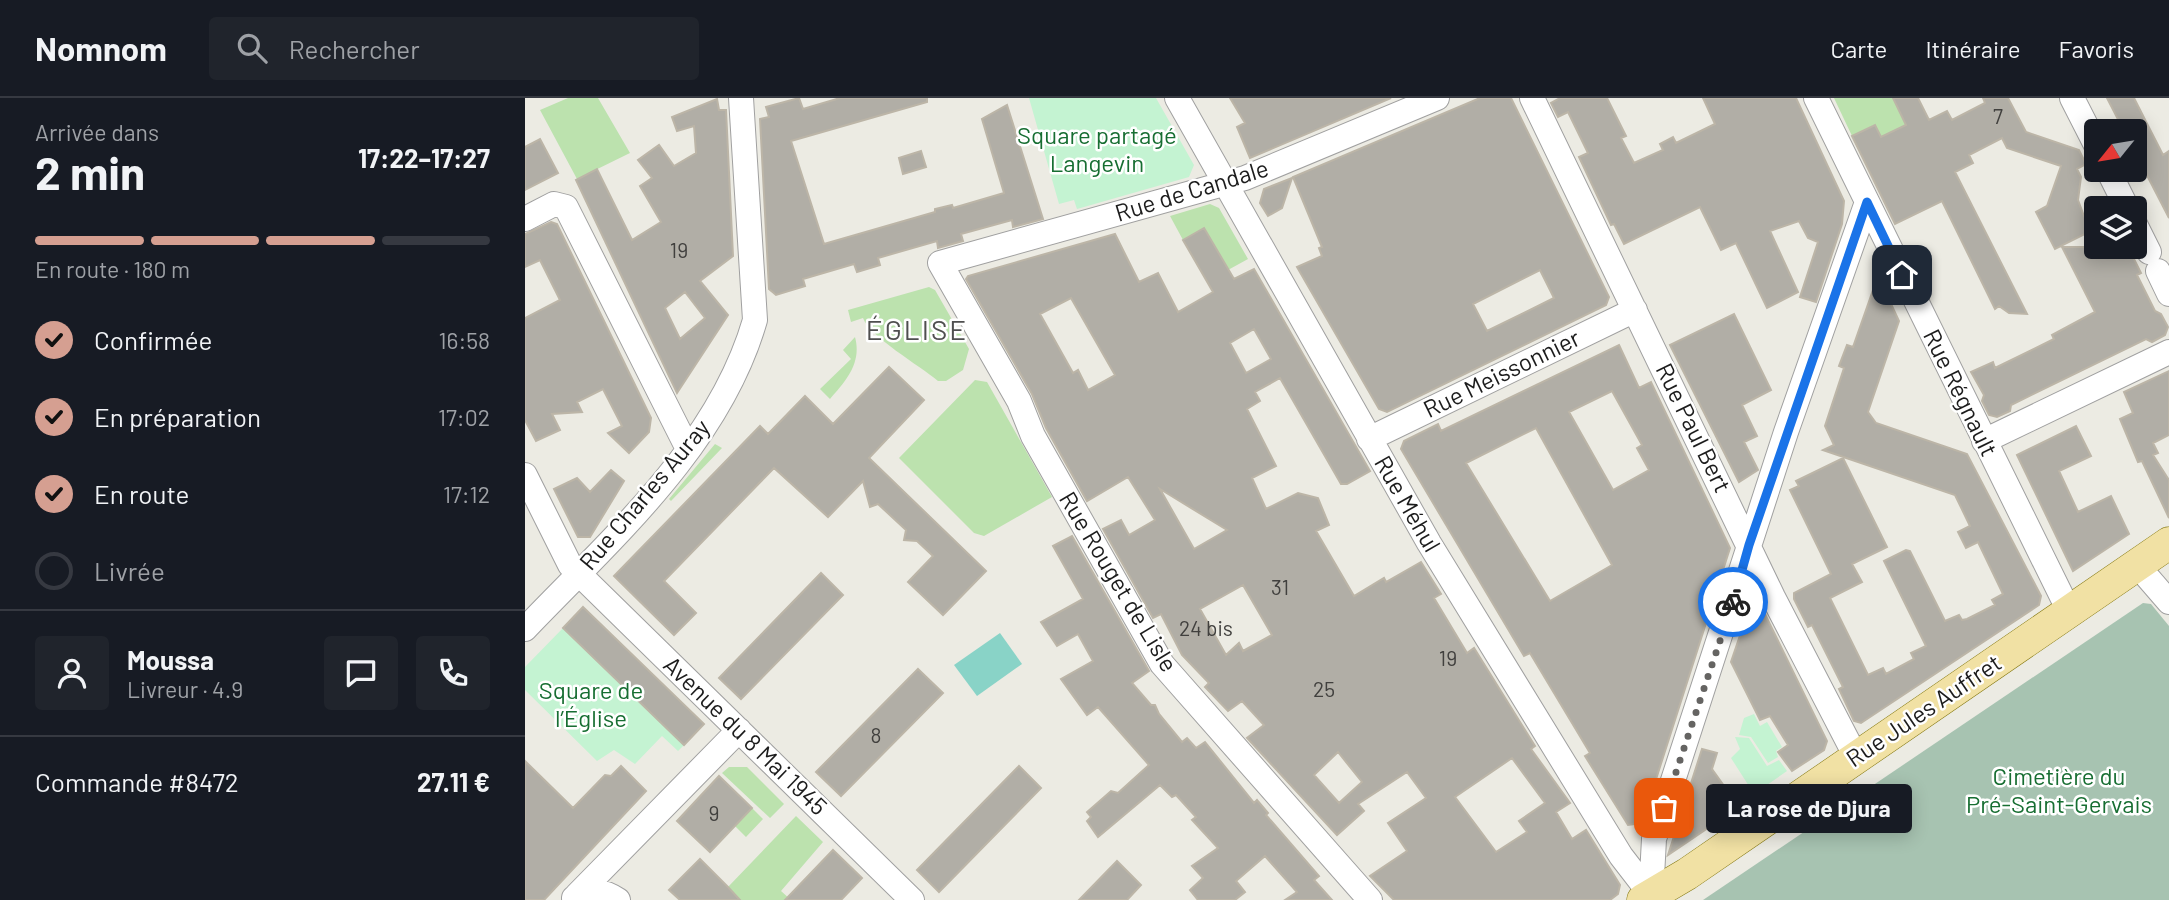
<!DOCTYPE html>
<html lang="fr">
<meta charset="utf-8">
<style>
:root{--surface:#171b24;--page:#20242c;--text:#f1f3f6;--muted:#9ea1a6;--line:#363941;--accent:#d59f91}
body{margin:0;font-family:Barlow,sans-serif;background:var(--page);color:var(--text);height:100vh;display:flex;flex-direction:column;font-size:26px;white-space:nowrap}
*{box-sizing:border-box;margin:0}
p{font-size:23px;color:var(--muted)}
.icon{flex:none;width:38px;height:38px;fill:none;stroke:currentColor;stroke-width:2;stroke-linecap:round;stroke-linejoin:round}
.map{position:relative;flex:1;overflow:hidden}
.panel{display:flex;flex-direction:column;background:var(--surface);width:525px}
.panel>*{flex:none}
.needle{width:46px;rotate:240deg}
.controls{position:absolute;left:1559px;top:21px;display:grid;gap:14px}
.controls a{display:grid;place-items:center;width:63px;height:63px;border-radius:7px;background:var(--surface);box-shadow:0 4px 18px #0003;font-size:35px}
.pin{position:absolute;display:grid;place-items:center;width:60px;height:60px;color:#fff;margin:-30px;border-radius:14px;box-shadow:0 4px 10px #0006}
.courier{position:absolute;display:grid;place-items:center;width:70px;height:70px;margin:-35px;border:5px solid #1a73e8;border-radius:50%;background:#fff;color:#222;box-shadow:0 2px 9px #0007}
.bubble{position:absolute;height:49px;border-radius:7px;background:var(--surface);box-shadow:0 4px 18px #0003;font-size:23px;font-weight:700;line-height:49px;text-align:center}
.head em{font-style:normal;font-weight:700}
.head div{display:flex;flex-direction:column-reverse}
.head{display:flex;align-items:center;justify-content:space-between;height:119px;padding:0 35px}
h1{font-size:46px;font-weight:700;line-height:52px}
.bar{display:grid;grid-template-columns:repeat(4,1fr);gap:10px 7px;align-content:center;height:84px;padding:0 35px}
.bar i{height:9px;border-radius:5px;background:var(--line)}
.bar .current{background:var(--accent)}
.bar p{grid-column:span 4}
.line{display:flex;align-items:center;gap:18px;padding:0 35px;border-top:2px solid var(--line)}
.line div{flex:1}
.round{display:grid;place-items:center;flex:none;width:74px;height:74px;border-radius:7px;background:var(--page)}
ol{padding:0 35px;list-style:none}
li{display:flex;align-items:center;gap:21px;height:77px}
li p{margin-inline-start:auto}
li .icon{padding:7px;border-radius:50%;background:var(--accent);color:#111;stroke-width:4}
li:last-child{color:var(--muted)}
li i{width:38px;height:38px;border:4px solid var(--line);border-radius:50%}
header{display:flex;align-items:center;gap:42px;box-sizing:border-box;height:98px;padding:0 35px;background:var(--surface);border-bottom:2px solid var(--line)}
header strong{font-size:33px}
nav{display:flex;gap:38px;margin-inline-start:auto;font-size:24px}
.search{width:490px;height:63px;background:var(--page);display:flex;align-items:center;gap:18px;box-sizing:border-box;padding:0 24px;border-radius:7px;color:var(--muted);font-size:26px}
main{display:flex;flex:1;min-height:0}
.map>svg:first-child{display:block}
.grass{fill:#bce2ae}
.cemetery{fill:#a7c3b1}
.park{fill:#c4f3d2}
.pitch{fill:#89d3c7}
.building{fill:#b1aea6;stroke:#bcb5a7;stroke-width:2;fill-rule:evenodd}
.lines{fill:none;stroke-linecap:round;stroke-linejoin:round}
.minor-casing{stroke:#a0a0a0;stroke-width:26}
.major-casing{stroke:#847810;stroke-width:33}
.minor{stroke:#fff;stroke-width:24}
.major{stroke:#f1e1a4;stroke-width:32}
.done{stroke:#656462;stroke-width:7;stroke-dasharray:0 12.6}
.route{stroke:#1a73e8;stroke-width:9}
.labels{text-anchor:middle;stroke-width:5;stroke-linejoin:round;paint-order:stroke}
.number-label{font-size:21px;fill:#41403e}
.park-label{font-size:24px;fill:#176e32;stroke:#fff}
.street-label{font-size:24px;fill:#1c1c1c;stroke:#fff}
.quarter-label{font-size:28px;letter-spacing:2px;fill:#4f4f4f;stroke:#fff}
</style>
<header>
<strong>Nomnom</strong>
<div class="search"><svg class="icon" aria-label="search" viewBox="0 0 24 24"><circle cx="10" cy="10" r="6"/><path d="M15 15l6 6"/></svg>Rechercher</div>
<nav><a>Carte</a><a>Itinéraire</a><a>Favoris</a></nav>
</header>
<main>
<section class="panel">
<div class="head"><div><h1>2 min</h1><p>Arrivée dans</p></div><em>17:22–17:27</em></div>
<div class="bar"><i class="current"></i><i class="current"></i><i class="current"></i><i></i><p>En route · 180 m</p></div>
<ol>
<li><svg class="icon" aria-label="check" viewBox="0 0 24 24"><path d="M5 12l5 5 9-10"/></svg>Confirmée<p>16:58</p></li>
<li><svg class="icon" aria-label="check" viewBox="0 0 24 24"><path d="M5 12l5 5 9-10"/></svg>En préparation<p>17:02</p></li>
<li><svg class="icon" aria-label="check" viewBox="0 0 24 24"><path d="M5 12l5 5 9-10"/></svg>En route<p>17:12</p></li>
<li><i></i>Livrée</li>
</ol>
<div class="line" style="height:126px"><a class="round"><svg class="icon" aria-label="person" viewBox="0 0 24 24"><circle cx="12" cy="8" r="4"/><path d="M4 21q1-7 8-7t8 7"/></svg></a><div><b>Moussa</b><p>Livreur · 4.9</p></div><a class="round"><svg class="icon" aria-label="chat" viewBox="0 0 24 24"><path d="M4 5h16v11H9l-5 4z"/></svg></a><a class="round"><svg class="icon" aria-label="phone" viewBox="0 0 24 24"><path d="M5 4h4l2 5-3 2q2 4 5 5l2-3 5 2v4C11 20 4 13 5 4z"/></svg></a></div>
<div class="line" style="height:91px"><div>Commande #8472</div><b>27.11 €</b></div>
</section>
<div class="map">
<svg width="1644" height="802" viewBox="0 0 1644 802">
<rect width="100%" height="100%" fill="#ecebe3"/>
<path class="grass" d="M43 0H73L105 55 52 81 15 12Z
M1309 0H1368L1381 27 1356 39 1349 27 1327 38Z
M685 106 694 110 723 161 703 172 679 130 658 142 645 118Z
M404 189 410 192 444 251 438 272 421 283H413C394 267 345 239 338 220L326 224 323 212Z
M330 239C337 265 321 283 305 301L295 291 326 261 318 252Z
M450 282 462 284 527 399 459 438 449 435 374 360Z
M190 346 197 350 146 403 144 401Z
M204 669H222L259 706 245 720 197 675Z
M227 710 238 721 221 739 210 728Z
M271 718 298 744 256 793 266 802H215L203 789Z"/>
<path class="cemetery" d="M1618 505 1626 506 1644 528V802H1178Z"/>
<path class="park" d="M504 0H631L669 67 664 79 552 111 549 102 534 106Z
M38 530 159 647 153 653 137 638 110 666 89 652 72 663 0 592V569Z
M1229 616 1235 628 1242 624 1257 649 1251 653 1253 659 1243 665 1226 639 1214 637 1219 620Z
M1210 639 1224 640 1242 668 1254 662 1262 673 1229 696 1206 660 1215 651Z"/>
<path class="pitch" d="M475 535 497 566 452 598 429 567Z"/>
<path class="building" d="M274 0 278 11 315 0H402V4L266 43 299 146 410 114V111L427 107 428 110 479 95 457 21 482 7 518 121 488 129 487 122 436 136 438 143 413 150 412 143 353 160 355 167 332 174 329 166 278 181 280 188 251 197 244 191 235 21 244 19 241 9Z
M705 0H866L725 60 712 29 720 25Z
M955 0H986L1084 199 1081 207 862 314 854 311 772 169 797 158 794 150 797 149 768 79ZM1015 172 1029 200 962 233 948 206Z
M1035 0H1082L1101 38 1096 40 1109 65 1138 52 1135 46 1148 39 1151 45 1190 26 1178 0H1271L1319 103 1317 126 1291 204 1275 199 1293 144 1283 140 1274 123 1245 133 1273 194 1242 210 1211 145 1196 152 1175 109 1099 146 1089 126 1086 127 1054 59 1063 55 1043 14 1033 19 1026 5Z
M1368 0H1393L1404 22 1422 13 1427 22 1460 5 1458 0H1483L1501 34 1554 52 1561 66 1552 71 1556 79 1553 102 1559 118 1570 131 1530 151 1511 114 1522 108 1536 68 1482 50 1477 40 1444 57 1448 65 1430 74 1502 216 1484 215 1474 208 1470 211 1417 103 1370 126 1327 38 1350 27 1356 39 1381 27Z
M1582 0H1609L1638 57 1644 53V120L1610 54V33H1599Z
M192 1 194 12H201L208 158 175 183 203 217 152 295 51 82 72 71 107 142 136 124 115 88 127 80 113 62 134 47 149 68 171 55 169 28 152 33 147 19ZM160 194 180 220 155 241 140 210Z
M15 41 33 75 0 92V49Z
M396 53 401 69 378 76 374 60Z
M767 80 757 110 743 118 735 105 739 91Z
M26 124 32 126 126 320 124 334 104 355 83 335 97 328 78 291 52 304 57 314 27 316 35 332 11 343 0 322V220L35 202 15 162 0 169V136Z
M679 130 709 181 729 171 845 373 822 386H816L755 280 730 294 735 303 722 311 751 368 727 380 741 411 773 395 793 400 804 427 791 433 829 498 859 480 861 484 896 464 916 496 909 500 942 555 949 550 1010 648 1006 651 1045 705 1031 714 1047 741 1061 732 1095 787 1093 796 1085 802H869L845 778 882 753 863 725 901 700 882 674 833 706 839 713 812 737 722 640 739 627 717 603 703 613 680 589 684 585 657 557 636 516 628 520 578 431 596 422 604 437 630 422 603 379 562 403 521 330 507 296 441 181 443 178 590 136 614 184 633 175 653 214 688 194 658 142ZM546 200 590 277 563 292 553 272 548 275 515 216ZM729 231 746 261 721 275 705 245ZM635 391 702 432 669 451ZM718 487 747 537 718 553 714 545 701 557 675 511ZM813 654 837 684 814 705 789 677ZM987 660 1020 705 994 723 1002 734 971 754 930 699Z
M1537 149H1603L1616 175 1612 177 1630 213 1636 216 1643 229 1640 237 1627 244 1621 241 1486 307 1485 313 1472 319 1464 317 1457 303 1459 297 1446 274 1468 264 1470 270 1529 241 1527 237 1570 214Z
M1353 178 1374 223 1343 314 1351 325 1442 356 1516 498 1514 507 1336 625 1329 623 1314 591 1318 589 1287 527 1283 529 1269 501V495L1306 476 1265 392 1274 388 1271 383 1318 360 1362 449 1327 466 1337 484 1305 500 1343 577 1358 570 1361 576 1389 561 1386 555 1401 548 1359 463 1381 452 1385 453 1420 523 1434 517 1437 522 1442 521 1470 507 1467 502 1478 496 1453 444 1441 450 1433 434 1445 428 1430 397 1298 352 1309 347 1300 328 1319 270 1314 268 1322 247 1328 249Z
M1209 216 1246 292 1217 307 1232 338 1219 344 1233 372 1214 384 1145 247Z
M1094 247 1114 290 1126 284 1205 450 1117 725 1103 727 1060 658 1065 655 1005 555 999 558 876 351 879 343 913 326 916 333ZM1087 293 1117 347 1112 350 1124 372 1088 392 1044 314ZM1011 330 1087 467 1025 503 941 365Z
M364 269 399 302 344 360 461 473 418 517 383 484 408 458 392 443 379 442 381 432 353 406 345 409 338 383 303 419 249 370 139 483 171 515 149 537 89 478 235 328 243 336 280 298 308 326Z
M1644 273V337L1628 345 1633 355 1628 357 1644 382V420L1617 363 1613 364 1595 321 1608 315 1599 294Z
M1551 328 1566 358 1534 373 1553 414 1586 398 1604 436 1548 473 1492 357Z
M86 372 99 383 65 439H53L29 391 52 380 65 394Z
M547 438 624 573 607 585 626 607H630L634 616 657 644 662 640 671 650 680 644 729 705 732 702 743 715 741 717 794 778 789 782 807 802H760L772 794 740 758 711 783 720 794 710 802H673L665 792 678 780 667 768 693 750 667 722 671 719 651 697 647 699 635 687 573 739 562 723 566 719 562 714 586 693 593 695 624 667 573 609 562 617 536 581 568 563 553 536 532 548 516 524 558 501 528 448Z
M296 475 318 497 216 601 194 580Z
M58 509 179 626 159 647 38 530Z
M1237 510 1302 643 1299 652 1267 673 1253 654 1263 647 1245 618 1235 622 1206 564 1224 511Z
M393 571 418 595 316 698 291 674Z
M1177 651 1192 655 1187 671 1214 709 1143 757Z
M0 663 48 710 80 677 86 678 96 668 121 693 19 802H0Z
M494 668 516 690 414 794 392 772Z
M194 678 227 710 185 754 152 723Z
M308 752 337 780 316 802H260Z
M175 761 203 789 215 802H155L144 792Z
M592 763 616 787 602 802H554Z"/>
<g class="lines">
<defs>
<path id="minor" d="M652 0 904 445 1096 758 1130 802
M1007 0 1248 499 1331 659
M1291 0 1544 513
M1547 0 1572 49
M1583 72 1602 110
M0 121 29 106 41 109 163 351
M1610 126 1624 154
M1633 173 1644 196
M844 341 1110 212
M1459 343 1644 254
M0 377 45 467 387 802
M1612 467 1644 504
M0 531C87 440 194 347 230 222L216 0
M52 797 214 632
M1126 797 1129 741 1261 334 1342 104
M49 800C63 789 79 793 93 802
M845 802 637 566 508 338 494 303 415 165 720 80 912 0"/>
<path id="major" d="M1118 802 1162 776 1644 445"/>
</defs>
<use href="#minor" class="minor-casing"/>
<use href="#major" class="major-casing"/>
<use href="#minor" class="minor"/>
<use href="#major" class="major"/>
</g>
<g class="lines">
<path class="done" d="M1139 710 1208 504"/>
<path class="route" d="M1208 504 1224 447 1342 104 1377 177"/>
</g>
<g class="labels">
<g class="number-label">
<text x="1473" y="26">7</text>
<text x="154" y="160">19</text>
<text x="755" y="497">31</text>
<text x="681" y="538">24 bis</text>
<text x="923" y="568">19</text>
<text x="799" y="599">25</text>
<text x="351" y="645">8</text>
<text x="189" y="723">9</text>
</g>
<g class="park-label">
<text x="572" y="46">Square partagé<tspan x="572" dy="28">Langevin</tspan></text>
<text x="66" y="601">Square de<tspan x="66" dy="28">l’Église</tspan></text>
<text x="1534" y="687">Cimetière du<tspan x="1534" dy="28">Pré-Saint-Gervais</tspan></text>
</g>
<g class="street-label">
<text transform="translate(667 93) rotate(-17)" y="8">Rue de Candale</text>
<text transform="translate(977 276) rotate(-26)" y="8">Rue Meissonnier</text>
<text transform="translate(1435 295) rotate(64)" y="8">Rue Régnault</text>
<text transform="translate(1168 330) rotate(64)" y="8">Rue Paul Bert</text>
<text transform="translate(120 397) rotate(-50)" y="8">Rue Charles Auray</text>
<text transform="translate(882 406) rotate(60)" y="8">Rue Méhul</text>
<text transform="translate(593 484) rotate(59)" y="8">Rue Rouget de Lisle</text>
<text transform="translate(1399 613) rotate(-34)" y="8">Rue Jules Auffret</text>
<text transform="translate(220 638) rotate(44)" y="8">Avenue du 8 Mai 1945</text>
</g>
<g class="quarter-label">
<text x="392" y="242">ÉGLISE</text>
</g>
</g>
</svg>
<div class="controls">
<a><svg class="needle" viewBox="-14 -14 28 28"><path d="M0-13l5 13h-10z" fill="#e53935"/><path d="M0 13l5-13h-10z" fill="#9ea1a6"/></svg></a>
<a><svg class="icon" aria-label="layers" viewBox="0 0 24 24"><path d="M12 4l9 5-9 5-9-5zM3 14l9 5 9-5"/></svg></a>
</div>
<div class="pin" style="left:1139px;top:710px;background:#ea580c"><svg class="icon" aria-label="bag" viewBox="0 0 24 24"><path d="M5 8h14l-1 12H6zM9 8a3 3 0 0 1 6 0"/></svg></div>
<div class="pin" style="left:1377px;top:177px;background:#1f2937"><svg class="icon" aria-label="home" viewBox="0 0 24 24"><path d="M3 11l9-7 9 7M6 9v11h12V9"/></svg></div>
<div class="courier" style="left:1208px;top:504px"><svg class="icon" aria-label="bike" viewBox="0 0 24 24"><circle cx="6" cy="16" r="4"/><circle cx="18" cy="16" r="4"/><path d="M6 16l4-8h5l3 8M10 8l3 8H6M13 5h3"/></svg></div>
<div class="bubble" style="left:1181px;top:686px;width:206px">La rose de Djura</div>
</div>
</main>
